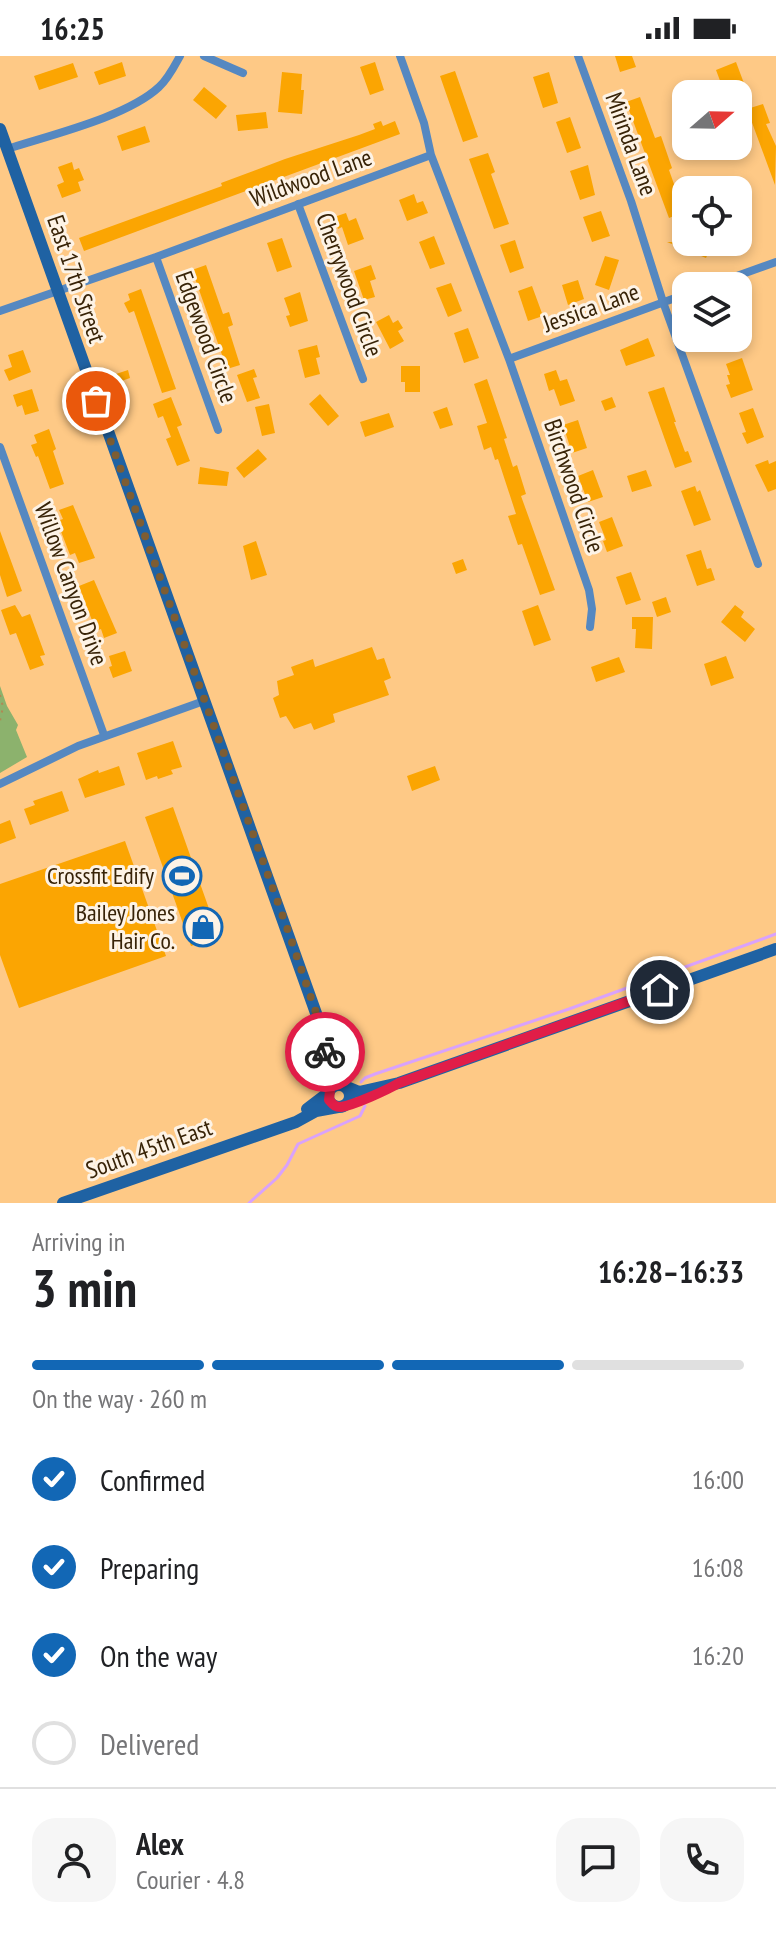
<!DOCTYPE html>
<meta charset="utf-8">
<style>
:root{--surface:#fff;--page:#f6f6f6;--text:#202124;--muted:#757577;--line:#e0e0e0;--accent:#1267b5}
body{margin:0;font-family:"PT Sans Narrow",sans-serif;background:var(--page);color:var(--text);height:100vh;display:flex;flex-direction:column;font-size:30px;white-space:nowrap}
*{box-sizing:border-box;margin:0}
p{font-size:26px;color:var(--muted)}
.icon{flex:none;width:44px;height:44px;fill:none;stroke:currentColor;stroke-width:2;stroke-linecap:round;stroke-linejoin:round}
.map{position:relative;height:1147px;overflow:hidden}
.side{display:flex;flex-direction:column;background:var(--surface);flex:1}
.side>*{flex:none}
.needle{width:52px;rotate:70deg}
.tools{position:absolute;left:672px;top:24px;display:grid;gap:16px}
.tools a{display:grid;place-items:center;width:80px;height:80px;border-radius:16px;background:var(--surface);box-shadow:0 4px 12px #0003;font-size:40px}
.pin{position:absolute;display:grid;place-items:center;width:68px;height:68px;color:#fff;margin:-34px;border:4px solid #fff;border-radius:50%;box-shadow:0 2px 8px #0007}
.courier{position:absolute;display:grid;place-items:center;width:80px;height:80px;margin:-40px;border:6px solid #e11d48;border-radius:50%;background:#fff;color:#222;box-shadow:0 2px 10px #0007}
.headline em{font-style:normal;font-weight:700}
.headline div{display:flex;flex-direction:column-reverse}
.headline{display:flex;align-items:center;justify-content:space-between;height:136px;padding:0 32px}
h1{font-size:52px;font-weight:700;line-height:60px}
.bar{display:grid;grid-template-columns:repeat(4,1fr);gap:12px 8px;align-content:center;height:96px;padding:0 32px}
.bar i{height:10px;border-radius:6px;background:var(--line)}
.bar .selected{background:var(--accent)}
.bar p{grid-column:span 4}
.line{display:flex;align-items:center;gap:20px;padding:0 32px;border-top:2px solid var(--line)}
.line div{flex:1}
.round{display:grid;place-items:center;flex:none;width:84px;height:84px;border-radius:24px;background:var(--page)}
ol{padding:0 32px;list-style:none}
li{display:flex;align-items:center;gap:24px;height:88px}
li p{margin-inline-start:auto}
li .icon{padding:8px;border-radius:50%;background:var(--accent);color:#fff;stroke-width:4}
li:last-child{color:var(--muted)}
li i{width:44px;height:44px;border:4px solid var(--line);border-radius:50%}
.status{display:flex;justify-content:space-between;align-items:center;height:56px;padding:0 40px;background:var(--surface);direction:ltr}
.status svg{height:22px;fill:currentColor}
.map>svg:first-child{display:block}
.green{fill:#8cb26d}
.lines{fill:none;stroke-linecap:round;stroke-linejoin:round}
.stream{stroke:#d9a2fb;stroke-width:3}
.building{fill:#fba502}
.path{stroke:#b08854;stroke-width:2;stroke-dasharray:2 6;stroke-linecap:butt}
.street{stroke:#5588c1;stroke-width:8}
.secondary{stroke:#1f62a3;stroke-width:12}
.done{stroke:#7d5d33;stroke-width:8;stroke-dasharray:0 14.4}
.route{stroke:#e11d48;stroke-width:10}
.labels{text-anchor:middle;stroke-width:6;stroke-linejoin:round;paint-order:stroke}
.street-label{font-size:24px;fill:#382307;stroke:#fdf3e6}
.poi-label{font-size:24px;fill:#382307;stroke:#fdf3e6;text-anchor:end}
</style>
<div class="status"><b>16:25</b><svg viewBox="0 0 49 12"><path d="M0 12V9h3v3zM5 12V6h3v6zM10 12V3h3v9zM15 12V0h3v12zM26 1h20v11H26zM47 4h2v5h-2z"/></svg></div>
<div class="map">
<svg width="776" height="1147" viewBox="0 0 776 1147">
<rect width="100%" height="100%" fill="#fec986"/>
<path class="green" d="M0 630 7 650 18 669 16 674 27 701 0 717Z"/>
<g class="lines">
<path class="stream" d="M361 1026 365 1022 375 1018 569 953 776 878
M249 1147 277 1122 287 1109 298 1088 360 1060 365 1050"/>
</g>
<path class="building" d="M615 0H632L636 11 620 16Z
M122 6 126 20 99 29 94 16Z
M375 6 384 34 370 39 360 11Z
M736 6 748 38 738 42V38H725L716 14Z
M73 7 78 21 39 34 34 20Z
M455 15 478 81 463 86 440 20Z
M282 16 302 18 301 34H304L302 58 278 56Z
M549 16 558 47 543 52 533 21Z
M204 31 227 50 216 63 193 44Z
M640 41 655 82 661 80 672 112 669 114 684 156 669 162 626 46Z
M763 48 770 67 766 68 776 90 775 129 747 53Z
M266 56 268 72 238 75 236 59Z
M570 61 581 92 567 97 556 66Z
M381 65 383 70 395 65 400 78 84 195 79 182 222 130 221 127 285 103 359 79 375 73 373 68Z
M145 70 150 86 122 95 117 80Z
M488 97 495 116 491 118 509 168 494 173 469 103Z
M72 106 74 114 79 112 84 124 78 126 81 135 62 142 57 129 64 126 58 111Z
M588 109 595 139 580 144 570 115Z
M414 138 417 147 423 145 428 157 407 165 399 144Z
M601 155 610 180 592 186 583 161Z
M346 157 349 165 356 162 364 183 348 189 342 171 338 173 334 161Z
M686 166V186H713L706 202 667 186H676Z
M434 180 445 208 430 213 419 186Z
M282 182 292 211 277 216 267 187Z
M515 184 524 212 510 217 500 189Z
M605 200 619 204 609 234 595 229Z
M206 209 223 258 229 256 233 269 228 271 240 309 227 313 192 214Z
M371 209 376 223 370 225 375 241 364 244 354 215Z
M578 224 584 243 568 249 562 229Z
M451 227 462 255 448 261 436 232Z
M532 230 543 260 528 265 518 235Z
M141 233 176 333 162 337 134 255 129 257 124 247 130 244 128 238Z
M300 236 308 265 290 271 286 260 290 259 284 242Z
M389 259 393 267 398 264 403 272 398 275 404 285 390 293 376 266Z
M468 272 479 302 464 307 454 277Z
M648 282 655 300 626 310 620 294Z
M711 282H738V283L714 292Z
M317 289 320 301 316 302 320 318 305 322 298 294Z
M23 294 31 316 9 325 4 314 12 311 8 299Z
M742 302 753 334 731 342 726 329 730 328 727 319H730L726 308Z
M401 310H420V336H405V326H401Z
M254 313 257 321 253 322 260 342 247 346 237 319Z
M128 314 130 322 116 327 113 319Z
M556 314 560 325 567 323 575 345 560 350 554 333 549 335 544 318Z
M487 323 507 382 504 383 513 411 517 409 526 438 521 440 555 534 540 539 522 488 518 489 508 460 516 458 498 403 495 404 491 391 484 394 477 370 487 367 474 328Z
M664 331 676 366H674L685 396 688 395 692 406 675 412 648 336Z
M32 333 39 355 25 359 22 349 17 351 13 339Z
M320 338 339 360 328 370 309 348Z
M171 341 182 369 177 371 190 405 177 410 166 383 171 381 163 360 158 362 153 348Z
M612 341 616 351 605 355 601 345Z
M269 348 275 377 262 380 255 351Z
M447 351 453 369 440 373 433 356Z
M753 352 764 381 747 388 742 377 746 376 739 357Z
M389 357 394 371 365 381 360 366Z
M578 364 587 392 572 397 563 369Z
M49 373 56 393 53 395 64 428 50 433 38 400 36 401 31 389 37 387 34 379Z
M258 393 267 403 244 422 236 412Z
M768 404 769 408 776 405V433L768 436 755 409Z
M200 411 229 416 227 430 198 428Z
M593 414 603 441 588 446 578 420Z
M646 414 652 430 632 436 627 420Z
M695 430 697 436 700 434 711 464 694 470 681 435Z
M73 449 95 502 79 507 75 497 70 499 57 465 63 463 59 454Z
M612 461 623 490 607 496 603 485 606 484 599 466Z
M0 475 22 535 7 541 0 519Z
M256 485 267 519 251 524 243 490Z
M701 494 707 513 711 512 715 524 697 530 686 499Z
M463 503 467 514 456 518 452 507Z
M631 516 641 544 626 549 616 521Z
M94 524 117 577 104 582 101 573 96 575 79 530Z
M666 541 671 556 657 561 652 546Z
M15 549 22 561 30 558 45 599 40 600 44 609 30 614 16 577 10 579 1 554Z
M538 549 551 584 534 590 522 555Z
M735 549 744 556 741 561 755 573 745 586 721 566Z
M632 561H653L652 593 635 592 636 573H632Z
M372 591 377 604 384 602 391 622 384 625 389 639 333 658 335 666 314 674 311 667 294 673 286 660 280 662 273 642 279 639 277 625 294 619 291 611 313 603 315 611Z
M125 595 132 615 113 622 109 611 112 610 109 600Z
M726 600 734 622 711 630 704 608Z
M619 601 625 616 596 626 591 611Z
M173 685 182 711 171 714 173 718 158 723 157 720 146 724 137 697Z
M119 710 125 729 85 742 78 723 98 714 99 717Z
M435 710 440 724 412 735 407 720Z
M62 735 69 755 30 769 24 753 35 749 33 745Z
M173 751 219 881 191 890 145 761Z
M10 764 16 782 0 788V768Z
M125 785 166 900 19 952 0 899V828Z"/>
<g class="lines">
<path class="path" d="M0 639 3 651 0 665"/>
<path class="street" d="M204 0 243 17
M400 0 424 67 431 99 509 303 589 534 592 553 590 571
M578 0 631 145 663 246 758 508
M7 93C50 79 127 61 159 31 168 23 174 11 180 0
M298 148 363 323
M156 201 218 374
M709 230 776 206
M0 255 156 201 431 99
M509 303 686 238
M0 391 104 679
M0 728 78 690 204 645"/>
<path class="secondary" d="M0 73 322 974 346 1031
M328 1040a11 11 0 1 1 22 0a11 11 0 1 1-22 0Z
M347 1031 359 1036 399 1027 776 893
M307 1053 328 1037
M63 1147 296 1066 316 1055 338 1051"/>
</g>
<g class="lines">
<path class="done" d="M96 345 285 866 322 974 325 996"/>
<path class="route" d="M325 996 331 1025 329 1044C333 1048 334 1051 341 1051 354 1049 387 1034 399 1027L660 934"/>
</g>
<defs>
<symbol id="stadium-ring" viewBox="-11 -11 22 22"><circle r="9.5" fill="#fdf3e6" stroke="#1267b5" stroke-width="1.5"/><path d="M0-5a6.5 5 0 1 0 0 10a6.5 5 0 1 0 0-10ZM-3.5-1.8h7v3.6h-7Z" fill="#1267b5"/></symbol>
<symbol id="shop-ring" viewBox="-11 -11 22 22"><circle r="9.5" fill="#fdf3e6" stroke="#1267b5" stroke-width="1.5"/><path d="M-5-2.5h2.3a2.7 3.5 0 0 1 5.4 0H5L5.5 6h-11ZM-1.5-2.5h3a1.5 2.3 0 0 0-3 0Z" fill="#1267b5"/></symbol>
</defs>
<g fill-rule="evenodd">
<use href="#stadium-ring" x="160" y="798" width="44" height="44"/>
<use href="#shop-ring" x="181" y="849" width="44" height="44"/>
</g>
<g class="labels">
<g class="street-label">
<text transform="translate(631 88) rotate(70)" y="8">Mirinda Lane</text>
<text transform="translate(311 122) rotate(-20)" y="8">Wildwood Lane</text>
<text transform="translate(76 223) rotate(71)" y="8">East 17th Street</text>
<text transform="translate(349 229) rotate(70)" y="8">Cherrywood Circle</text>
<text transform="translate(591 252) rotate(-20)" y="8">Jessica Lane</text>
<text transform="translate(206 281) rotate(70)" y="8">Edgewood Circle</text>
<text transform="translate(574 430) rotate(71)" y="8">Birchwood Circle</text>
<text transform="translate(71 528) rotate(70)" y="8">Willow Canyon Drive</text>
<text transform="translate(149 1093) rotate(-20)" y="8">South 45th East</text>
</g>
<g class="poi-label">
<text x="154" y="828">Crossfit Edify</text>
<text x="175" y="865">Bailey Jones<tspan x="175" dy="28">Hair Co.</tspan></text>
</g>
</g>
</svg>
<div class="tools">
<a><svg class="needle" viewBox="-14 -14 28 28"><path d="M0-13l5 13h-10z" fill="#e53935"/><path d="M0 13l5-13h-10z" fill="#757577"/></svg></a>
<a><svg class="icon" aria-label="locate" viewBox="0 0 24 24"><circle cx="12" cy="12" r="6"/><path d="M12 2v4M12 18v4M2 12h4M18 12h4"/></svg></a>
<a><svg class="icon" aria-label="layers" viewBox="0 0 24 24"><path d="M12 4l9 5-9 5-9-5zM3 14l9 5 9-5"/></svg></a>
</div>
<div class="pin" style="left:96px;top:345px;background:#ea580c"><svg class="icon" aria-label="bag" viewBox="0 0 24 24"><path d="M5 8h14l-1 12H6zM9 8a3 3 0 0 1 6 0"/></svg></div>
<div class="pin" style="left:660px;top:934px;background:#1f2937"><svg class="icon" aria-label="home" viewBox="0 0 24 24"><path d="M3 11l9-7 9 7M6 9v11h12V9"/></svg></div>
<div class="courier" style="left:325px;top:996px"><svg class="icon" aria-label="bike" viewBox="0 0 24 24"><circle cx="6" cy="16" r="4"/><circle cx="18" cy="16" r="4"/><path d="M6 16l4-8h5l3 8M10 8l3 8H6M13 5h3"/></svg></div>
</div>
<section class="side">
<div class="headline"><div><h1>3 min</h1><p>Arriving in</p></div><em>16:28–16:33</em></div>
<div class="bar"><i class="selected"></i><i class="selected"></i><i class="selected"></i><i></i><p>On the way · 260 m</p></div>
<ol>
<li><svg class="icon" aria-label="check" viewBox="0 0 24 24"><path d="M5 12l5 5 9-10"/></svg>Confirmed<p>16:00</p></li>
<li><svg class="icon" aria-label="check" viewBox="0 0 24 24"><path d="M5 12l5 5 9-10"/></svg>Preparing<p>16:08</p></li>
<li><svg class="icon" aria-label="check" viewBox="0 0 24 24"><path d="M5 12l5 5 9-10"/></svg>On the way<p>16:20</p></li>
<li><i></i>Delivered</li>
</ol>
<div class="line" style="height:144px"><a class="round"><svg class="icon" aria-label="person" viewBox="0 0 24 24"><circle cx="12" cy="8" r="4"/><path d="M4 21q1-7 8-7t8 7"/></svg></a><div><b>Alex</b><p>Courier · 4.8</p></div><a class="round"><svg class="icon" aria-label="chat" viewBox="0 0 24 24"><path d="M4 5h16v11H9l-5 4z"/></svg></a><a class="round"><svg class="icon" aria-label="phone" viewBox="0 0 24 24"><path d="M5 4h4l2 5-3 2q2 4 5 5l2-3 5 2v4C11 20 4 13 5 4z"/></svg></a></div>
</section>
